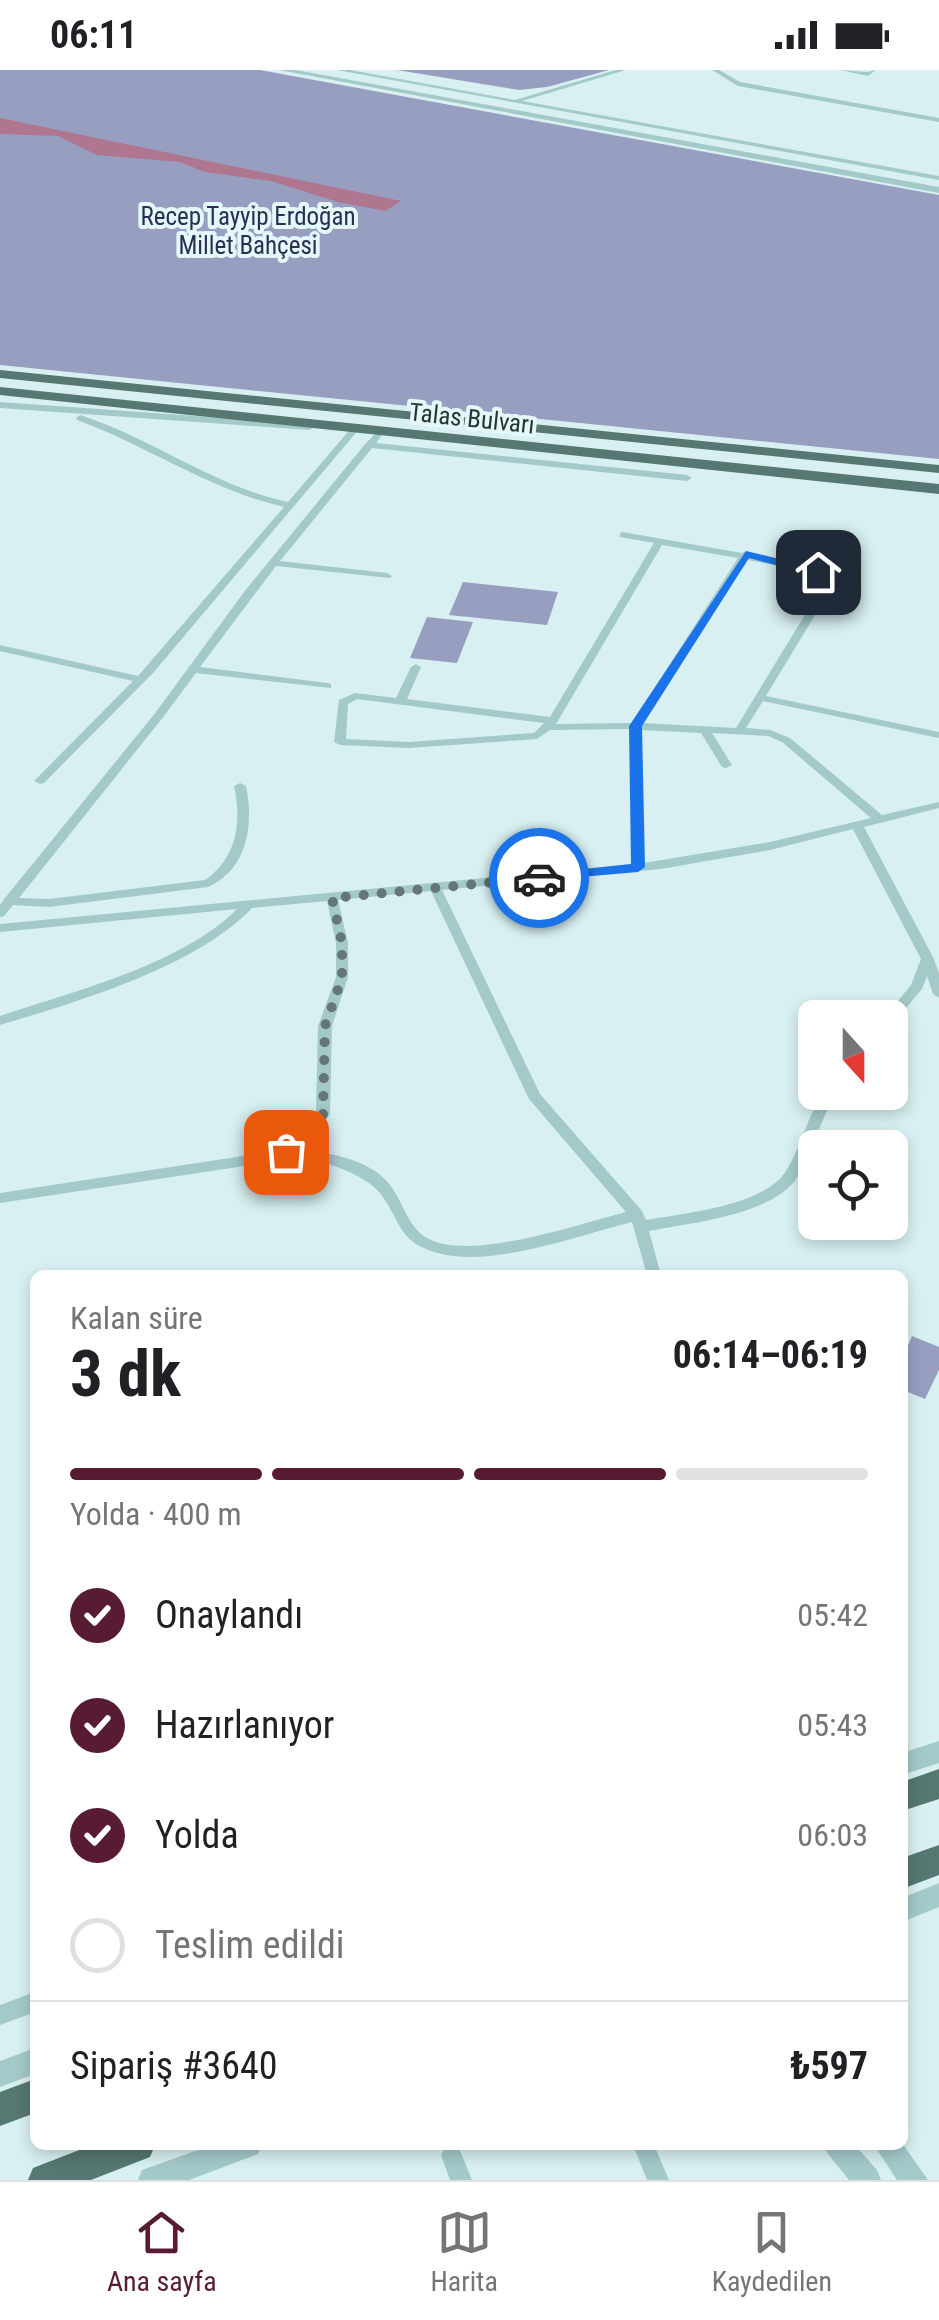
<!DOCTYPE html>
<html lang="tr">
<meta charset="utf-8">
<style>
:root{--surface:#fff;--page:#f6f6f6;--text:#202124;--muted:#757577;--line:#e0e0e0;--accent:#571b33}
body{margin:0;font-family:"Roboto Condensed",sans-serif;background:var(--page);color:var(--text);height:100vh;display:flex;flex-direction:column;font-size:38px;white-space:nowrap}
*{box-sizing:border-box;margin:0}
p{font-size:32px;color:var(--muted)}
.icon{flex:none;width:55px;height:55px;fill:none;stroke:currentColor;stroke-width:2;stroke-linecap:round;stroke-linejoin:round}
.map{position:relative;flex:1;overflow:hidden}
.details{position:absolute;left:30px;top:1200px;width:878px;height:880px;display:flex;flex-direction:column;background:var(--surface);border-radius:15px;box-shadow:0 5px 15px #0003}
.details>*{flex:none}
.needle{width:65px;rotate:159deg}
.controls{position:absolute;left:798px;top:930px;display:grid;gap:20px}
.controls a{display:grid;place-items:center;width:110px;height:110px;border-radius:15px;background:var(--surface);box-shadow:0 5px 15px #0003;font-size:50px}
.pin{position:absolute;display:grid;place-items:center;width:85px;height:85px;color:#fff;margin:-42px;border-radius:20px;box-shadow:0 5px 15px #0006}
.courier{position:absolute;display:grid;place-items:center;width:100px;height:100px;margin:-50px;border:8px solid #1a73e8;border-radius:50%;background:#fff;color:#222;box-shadow:0 2px 12px #0007}
.head em{font-style:normal;font-weight:700}
.head div{display:flex;flex-direction:column-reverse}
.head{display:flex;align-items:center;justify-content:space-between;height:170px;padding:0 40px}
h1{font-size:65px;font-weight:700;line-height:75px}
.bar{display:grid;grid-template-columns:repeat(4,1fr);gap:15px 10px;align-content:center;height:120px;padding:0 40px}
.bar i{height:12px;border-radius:8px;background:var(--line)}
.bar .on{background:var(--accent)}
.bar p{grid-column:span 4}
.line{display:flex;align-items:center;gap:25px;padding:0 40px;border-top:2px solid var(--line)}
.line div{flex:1}
ol{padding:0 40px;list-style:none}
li{display:flex;align-items:center;gap:30px;height:110px}
li p{margin-inline-start:auto}
li .icon{padding:10px;border-radius:50%;background:var(--accent);color:#fff;stroke-width:4}
li:last-child{color:var(--muted)}
li i{width:55px;height:55px;border:5px solid var(--line);border-radius:50%}
.status{display:flex;justify-content:space-between;align-items:center;height:70px;padding:0 50px;background:var(--surface);direction:ltr}
.status svg{height:28px;fill:currentColor}
.menu{display:flex;justify-content:space-around;align-items:center;height:140px;border-top:2px solid var(--line);background:var(--surface);font-size:28px;color:var(--muted)}
.menu a{display:grid;justify-items:center;gap:5px}
.menu .on{color:var(--accent)}
.map>svg:first-child{display:block}
.green{fill:#989ec0}
.water{fill:#af768f}
.lines{fill:none;stroke-linecap:round;stroke-linejoin:round}
.minor{fill:#a4c9c9;fill-rule:evenodd}
.tertiary{fill:#a4c9c9;fill-rule:evenodd}
.primary{fill:#567772;fill-rule:evenodd}
.route{fill:#1a73e8}
.done{stroke:#647675;stroke-width:10;stroke-dasharray:0 18}
.labels{text-anchor:middle;stroke-width:8;stroke-linejoin:round;paint-order:stroke}
.far-park-label{font-size:25px;fill:#292e53;stroke:#e4f8f9}
.far-street-label{font-size:25px;fill:#263532;stroke:#e4f8f9}
</style>
<div class="status"><b>06:11</b><svg viewBox="0 0 49 12"><path d="M0 12V9h3v3zM5 12V6h3v6zM10 12V3h3v9zM15 12V0h3v12zM26 1h20v11H26zM47 4h2v5h-2z"/></svg></div>
<div class="map">
<svg width="939" height="2110" viewBox="0 0 939 2110">
<rect width="100%" height="100%" fill="#d8f0f1"/>
<path class="green" d="M0 0H260L939 125V389L0 295Z
M397 0H609L547 17 519 20Z
M463 512 558 522 547 555 449 545Z
M427 547 473 552 457 593 410 588Z
M912 1266 939 1277V1300L925 1329 903 1320V1287Z"/>
<path class="water" d="M0 49V48L401 131 385 141 338 132 271 111 205 102 180 92 97 85 58 66 0 64Z"/>
<g class="lines">
<path class="minor" d="M337 0H350L515 30 616 0H626L522 31 939 106V110Z
M712 0H719L740 12 939 48V52L738 16Z
M840 0 867 2 876 0 868 6Z
M0 332 310 354 314 357 310 360 0 338Z
M80 345C152 368 213 416 288 432L353 356 360 358 153 603 44 713 40 714 34 711 36 709 133 611 0 581V575L138 606 284 437C210 420 148 376 77 350L76 348Z
M381 358 385 361 376 373 687 405 692 408 687 411 372 378 280 491 387 503 392 506 390 508 276 496 200 597 327 613 331 614V618L196 603 164 646 19 828 49 829 205 810C237 788 242 752 234 716L240 713 246 716C254 754 248 799 208 817L49 837 13 835 4 846 0 847V835L5 828 156 642 244 522 366 373Z
M623 462 742 483 746 481 750 485 819 497 839 495 855 508 846 515 832 517 766 626 939 662V668L763 631 746 658 770 660 790 668 882 745 939 732V738L864 757 934 889 939 904V928L933 924 927 906 922 919 895 951 890 952V948H884L911 915 921 889 853 759 770 780 661 799 442 820 540 1024 642 1141 646 1150C684 1143 764 1136 786 1101 800 1079 806 1052 819 1029L824 1022H837C820 1049 814 1080 798 1106 775 1145 690 1153 649 1161L661 1205H647L632 1152C580 1165 494 1197 442 1184 396 1173 403 1152 379 1122 363 1102 303 1082 279 1087 274 1089 270 1091 265 1093L0 1133V1123L263 1083 299 1067 316 1043 318 956 336 907V873L327 831 252 838C196 897 77 932 0 955V946C74 921 181 895 237 839L0 862V854L632 794 630 659 550 660 537 669 409 678 340 675 334 672 339 630 355 623 396 628 411 597 416 594 421 597 407 629 550 647 654 473 620 467V463ZM662 475 738 488 632 653 556 654ZM747 490 814 502 812 505 823 515 736 658 642 653ZM826 501H836L844 508C836 513 829 511 822 505ZM357 629 544 653 534 663 409 672 346 669 348 634ZM641 660 701 663 722 697 726 698 732 695 712 663 768 666 782 672 871 748 770 772 644 793ZM431 821 529 1029 626 1142C579 1154 476 1190 431 1170 408 1160 404 1133 390 1115 370 1089 330 1083 299 1079L309 1075 330 1044 332 956 348 907V873L338 830Z
M35 1922V1942L0 1955V1935Z
M453 2075 459 2078 472 2110H450L441 2085 445 2078Z
M633 2075H654L669 2110H647Z"/>
<path class="tertiary" d="M279 0H296L939 117V123Z
M939 1671V1693L902 1705V1683Z
M939 1813V1837L902 1852V1828Z
M35 1978V2004L0 2017V1991Z
M902 2073 928 2110H897L874 2075Z
M212 2075H262L258 2084 189 2110H138L142 2100Z
M824 2075H855L877 2100 881 2110H849L828 2084Z"/>
<path class="primary" d="M0 300 939 395V403L0 308Z
M0 317 939 414V424L0 325Z
M939 1699V1729L902 1741V1712Z
M939 1775V1805L902 1819V1788Z
M35 2009V2043L0 2056V2022Z
M92 2075H155L150 2087 91 2110H28L33 2098Z"/>
</g>
<path class="route" d="M746 481 825 500 818 506 749 488 642 656 645 797 638 802 534 811 532 808 539 804 631 794 629 656Z"/>
<g class="lines">
<path class="done" d="M286 1082 310 1065 323 1044 325 956 342 908V873L332 828 539 808"/>
</g>
<g class="labels">
<g class="far-park-label">
<text x="248" y="155">Recep Tayyip Erdoğan<tspan x="248" dy="29">Millet Bahçesi</tspan></text>
</g>
<g class="far-street-label">
<text transform="translate(472 348) rotate(6)" y="9">Talas Bulvarı</text>
</g>
</g>
</svg>
<div class="controls">
<a><svg class="needle" viewBox="-14 -14 28 28"><path d="M0-13l5 13h-10z" fill="#e53935"/><path d="M0 13l5-13h-10z" fill="#757577"/></svg></a>
<a><svg class="icon" aria-label="locate" viewBox="0 0 24 24"><circle cx="12" cy="12" r="6"/><path d="M12 2v4M12 18v4M2 12h4M18 12h4"/></svg></a>
</div>
<div class="pin" style="left:286px;top:1082px;background:#ea580c"><svg class="icon" aria-label="bag" viewBox="0 0 24 24"><path d="M5 8h14l-1 12H6zM9 8a3 3 0 0 1 6 0"/></svg></div>
<div class="pin" style="left:818px;top:502px;background:#1f2937"><svg class="icon" aria-label="home" viewBox="0 0 24 24"><path d="M3 11l9-7 9 7M6 9v11h12V9"/></svg></div>
<div class="courier" style="left:539px;top:808px"><svg class="icon" aria-label="car" viewBox="0 0 24 24"><path d="M5 17H2v-5l4-1 3-4h7l3 4 3 1v5h-3M9 17h6M6 11h13"/><circle cx="7" cy="17" r="2"/><circle cx="17" cy="17" r="2"/></svg></div>
<section class="details">
<div class="head"><div><h1>3 dk</h1><p>Kalan süre</p></div><em>06:14–06:19</em></div>
<div class="bar"><i class="on"></i><i class="on"></i><i class="on"></i><i></i><p>Yolda · 400 m</p></div>
<ol>
<li><svg class="icon" aria-label="check" viewBox="0 0 24 24"><path d="M5 12l5 5 9-10"/></svg>Onaylandı<p>05:42</p></li>
<li><svg class="icon" aria-label="check" viewBox="0 0 24 24"><path d="M5 12l5 5 9-10"/></svg>Hazırlanıyor<p>05:43</p></li>
<li><svg class="icon" aria-label="check" viewBox="0 0 24 24"><path d="M5 12l5 5 9-10"/></svg>Yolda<p>06:03</p></li>
<li><i></i>Teslim edildi</li>
</ol>
<div class="line" style="height:130px"><div>Sipariş #3640</div><b>₺597</b></div>
</section>
</div>
<nav class="menu">
<a class="on"><svg class="icon" aria-label="home" viewBox="0 0 24 24"><path d="M3 11l9-7 9 7M6 9v11h12V9"/></svg>Ana sayfa</a>
<a><svg class="icon" aria-label="map" viewBox="0 0 24 24"><path d="M3 6l6-2 6 2 6-2v14l-6 2-6-2-6 2zM9 4v14M15 6v14"/></svg>Harita</a>
<a><svg class="icon" aria-label="saved" viewBox="0 0 24 24"><path d="M7 4h10v16l-5-4-5 4z"/></svg>Kaydedilen</a>
</nav>
